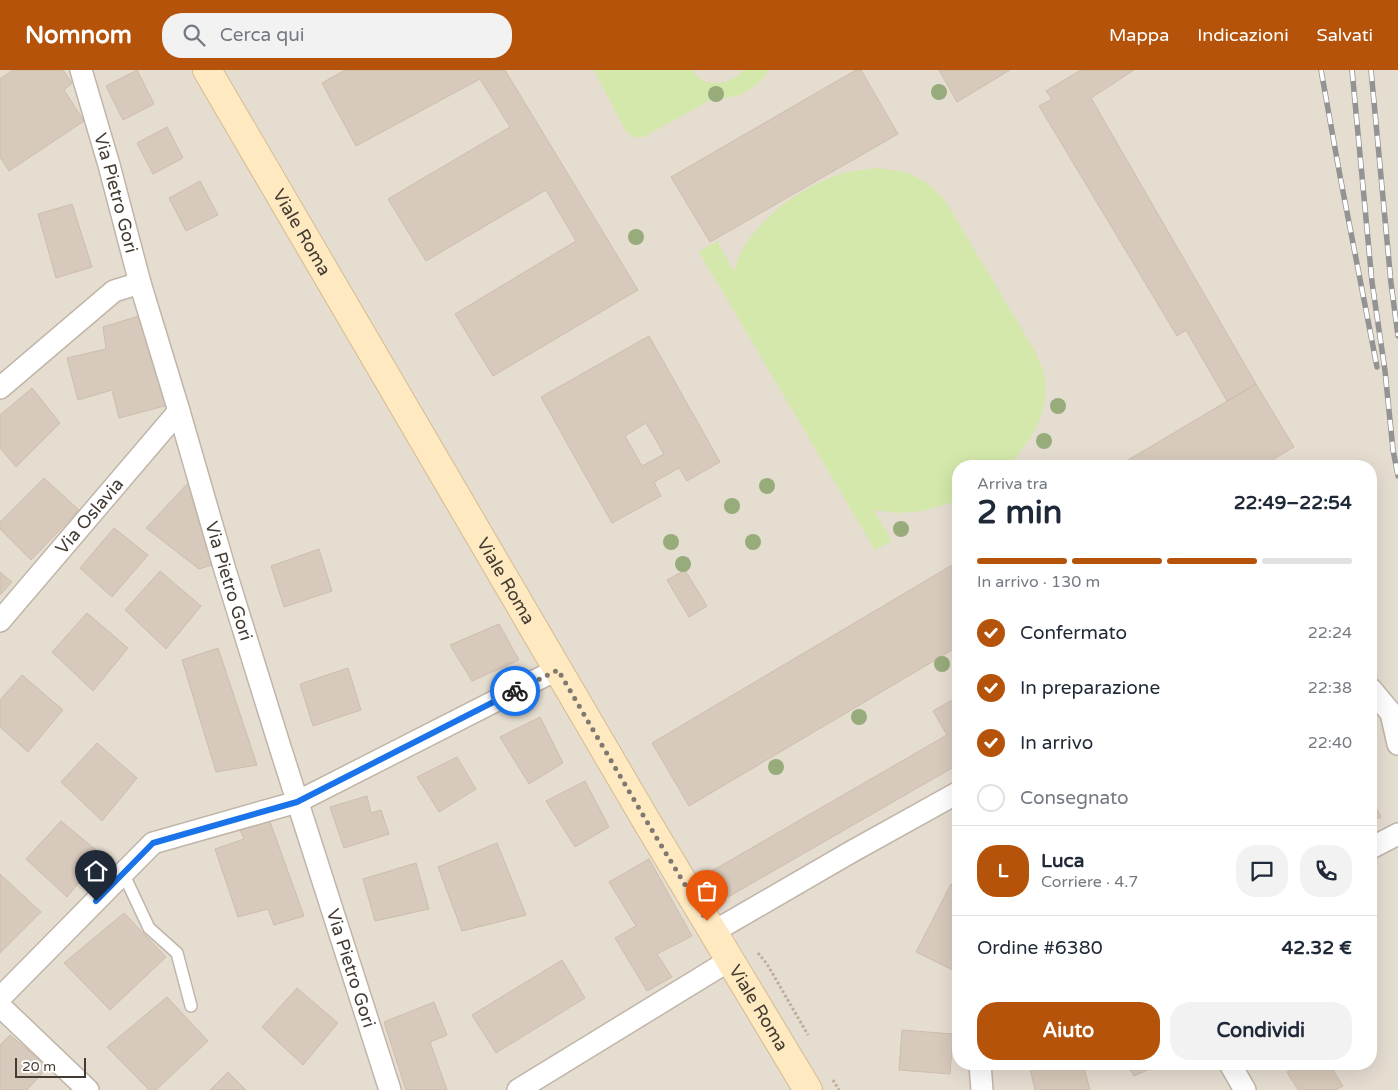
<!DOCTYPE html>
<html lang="it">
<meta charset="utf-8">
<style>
:root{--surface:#fff;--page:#f2f2f3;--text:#1f2937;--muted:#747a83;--line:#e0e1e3;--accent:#b45309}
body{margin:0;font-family:"Varela Round",sans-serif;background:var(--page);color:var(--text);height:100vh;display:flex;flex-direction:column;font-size:19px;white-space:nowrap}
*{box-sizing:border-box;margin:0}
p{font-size:16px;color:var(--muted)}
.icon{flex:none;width:28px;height:28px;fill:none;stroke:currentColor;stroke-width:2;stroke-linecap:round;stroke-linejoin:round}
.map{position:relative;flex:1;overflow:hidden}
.sheet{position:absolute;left:952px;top:390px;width:425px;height:610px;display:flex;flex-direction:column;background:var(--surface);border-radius:20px;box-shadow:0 5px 20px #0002}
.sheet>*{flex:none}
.scale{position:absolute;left:15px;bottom:12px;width:71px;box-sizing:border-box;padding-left:5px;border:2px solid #443b33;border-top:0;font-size:14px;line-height:18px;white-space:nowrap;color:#443b33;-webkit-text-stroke:4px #fff;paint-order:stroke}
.pin{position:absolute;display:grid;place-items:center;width:42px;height:42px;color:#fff;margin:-51px -21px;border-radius:50% 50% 50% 0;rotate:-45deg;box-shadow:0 0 5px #0007}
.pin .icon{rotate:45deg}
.courier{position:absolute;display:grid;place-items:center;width:50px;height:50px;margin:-25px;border:4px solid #1a73e8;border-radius:50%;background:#fff;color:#222;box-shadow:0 1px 6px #0007}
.head em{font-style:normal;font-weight:800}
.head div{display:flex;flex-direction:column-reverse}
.head{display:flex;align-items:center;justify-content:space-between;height:85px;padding:0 25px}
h1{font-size:32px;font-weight:800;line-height:38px}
.bar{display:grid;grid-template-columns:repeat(4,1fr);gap:8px 5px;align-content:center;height:60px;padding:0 25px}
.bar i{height:6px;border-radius:4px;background:var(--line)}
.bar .active{background:var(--accent)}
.bar p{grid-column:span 4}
.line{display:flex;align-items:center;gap:12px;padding:0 25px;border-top:1px solid var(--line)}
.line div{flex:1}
.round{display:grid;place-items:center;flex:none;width:52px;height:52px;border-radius:20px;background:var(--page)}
ol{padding:0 25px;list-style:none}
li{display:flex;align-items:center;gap:15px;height:55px}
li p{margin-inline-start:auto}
li .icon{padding:5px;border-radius:50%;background:var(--accent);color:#fff;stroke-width:4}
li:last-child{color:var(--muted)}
li i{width:28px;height:28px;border:2px solid var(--line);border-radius:50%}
.action{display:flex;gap:10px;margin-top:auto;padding:10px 25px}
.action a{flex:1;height:58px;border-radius:20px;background:var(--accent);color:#fff;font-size:20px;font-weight:800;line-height:58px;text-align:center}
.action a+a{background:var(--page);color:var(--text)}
header{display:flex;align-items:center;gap:30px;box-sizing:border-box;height:70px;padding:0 25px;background:var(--accent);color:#fff}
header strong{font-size:24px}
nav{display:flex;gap:28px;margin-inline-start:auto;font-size:18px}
.search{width:350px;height:45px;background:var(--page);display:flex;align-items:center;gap:12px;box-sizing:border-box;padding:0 18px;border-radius:20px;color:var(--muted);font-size:19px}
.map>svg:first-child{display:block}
.residential{fill:#e6ddd1;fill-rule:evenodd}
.green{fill:#d3e8aa}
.building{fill:#d7c9bb;stroke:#cebdab;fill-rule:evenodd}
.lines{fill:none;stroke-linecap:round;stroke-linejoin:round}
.service-casing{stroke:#c0b5a8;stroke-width:14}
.minor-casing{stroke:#c0b5a8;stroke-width:24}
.secondary-casing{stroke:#d4bb91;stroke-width:30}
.path{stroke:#bfac96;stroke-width:3;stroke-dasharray:2.5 2.5;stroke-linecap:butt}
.service{stroke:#fff;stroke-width:11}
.minor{stroke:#fff;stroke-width:21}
.secondary{stroke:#ffe9c0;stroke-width:28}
.rail-casing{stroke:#939393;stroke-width:5.5}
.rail{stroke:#fff;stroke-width:4;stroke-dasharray:11;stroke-linecap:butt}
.tree{fill:#97ab7b}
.done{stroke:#817971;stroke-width:5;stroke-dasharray:0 9}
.route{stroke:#1a73e8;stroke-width:6}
.labels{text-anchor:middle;stroke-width:4;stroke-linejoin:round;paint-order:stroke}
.street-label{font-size:18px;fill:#443b33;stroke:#fff}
</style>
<header>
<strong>Nomnom</strong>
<div class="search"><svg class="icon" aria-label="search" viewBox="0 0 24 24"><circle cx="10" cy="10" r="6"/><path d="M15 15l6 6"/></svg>Cerca qui</div>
<nav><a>Mappa</a><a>Indicazioni</a><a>Salvati</a></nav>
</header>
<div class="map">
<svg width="1398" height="1020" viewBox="0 0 1398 1020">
<rect width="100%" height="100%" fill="#f2ece3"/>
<path class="residential" d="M0 0H1398V1020H0ZM959 396H1371V994H959Z"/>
<path class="green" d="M594 0H692C704 20 730 15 744 0H769L763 9 752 18 740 25 726 28 712 29 644 67H633L625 60Z
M878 98 906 102 927 113 944 129 1036 283C1038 290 1043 297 1044 305 1051 343 1031 369 1009 396H959V430L924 441 896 443 874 440 892 471 875 480 699 182 717 171 734 202C736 197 737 192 739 187 757 147 806 113 848 102 858 100 868 99 878 98Z"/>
<path class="building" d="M13 0H63L72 13 64 20 84 51 9 101 0 87V9Z
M137 0 154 34 123 50 106 16Z
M345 0H505L638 220 493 306 455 244 576 171 546 120 426 191 388 129 510 57 480 9 356 76 322 13Z
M856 0H861L898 64 710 172 671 107Z
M939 0H1010L957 32Z
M1081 0H1134L1091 28 1256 314 1227 331 1186 260 1177 266 1039 36 1052 29 1046 21Z
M167 57 183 88 153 104 137 73Z
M200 111 218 145 186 161 169 128Z
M72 134 92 197 56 208 38 144Z
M142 245 172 334 119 348 112 320 78 330 67 288 106 279 103 257Z
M649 266 720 392 687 411 679 398 654 412 661 426 612 453 541 327ZM646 353 664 384 642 396 625 366Z
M1256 314 1294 377 1262 396H1118Z
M32 318 60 353 16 397 0 378V345Z
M44 408 79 440 31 490 0 459V452Z
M188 413 215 494 199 499 146 458Z
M114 458 148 485 112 527 80 498Z
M319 479 332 521 284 537 271 496Z
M959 491V576L689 736 652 673Z
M685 500 707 536 689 547 667 510Z
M160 501 201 536 166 579 125 540Z
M0 502 12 512 0 525Z
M87 543 128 578 93 621 52 582Z
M499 554 519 590 472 611 450 575Z
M218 578 257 695 216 702 182 590Z
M348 598 361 640 313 656 300 614Z
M22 605 63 640 28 682 0 657V630Z
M959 626V694L728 827 710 802 947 665 933 641Z
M540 647 563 693 529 714 500 667Z
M97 673 137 708 102 751 61 712Z
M457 687 476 719 439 742 417 707Z
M585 711 609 757 575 777 546 731Z
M367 726 371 743 381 740 389 764 344 778 330 737Z
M1371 728 1381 747 1371 751Z
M269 749 304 846 274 855 268 839 238 847 215 779 244 769 239 757Z
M61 751 102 785 67 827 26 789Z
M497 773 526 845 462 861 438 797Z
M649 789 692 866 657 884 672 907 647 921 615 868 636 856 609 812Z
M416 793 429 839 375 851 363 809Z
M0 804 41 842 0 883Z
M951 814 959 817V903L916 882Z
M124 843 166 887 110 940 64 893Z
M562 890 585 928 496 983 472 945Z
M297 918 338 953 303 995 262 957Z
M167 927 208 971 156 1020H149L107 977Z
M434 932 447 965 430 972 447 1020H406L384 952Z
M902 960 953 964 950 1004 899 1000Z
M10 965 48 997 27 1020H0V975Z
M1029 994H1083L1090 1020H1035Z
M1126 994H1161L1134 1006Z
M1301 994H1329L1343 1016 1335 1020H1298L1287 1002Z
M228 1002 246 1020H210Z"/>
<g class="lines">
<defs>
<path id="service" d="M123 803 149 858 177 883 191 936"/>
<g id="minor">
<path id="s1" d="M81 0 109 95 140 213 179 341 225 500 280 677 390 1020"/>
<path d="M0 318 114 221 140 213"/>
<path id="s2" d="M0 551 179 341"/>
<path d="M1371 619 1391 643 1398 674"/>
<path d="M1371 778 1398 764"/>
<path d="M713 862 851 782 959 722"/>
<path d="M0 928 153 773 297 732 558 599"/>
<path d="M0 936 88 1020"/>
<path d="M980 994 982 1020"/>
<path d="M1230 994 1245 1020"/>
<path d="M518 1020 730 890"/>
</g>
<g id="secondary">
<path id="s3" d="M207 0 647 752 808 1020"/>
</g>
</defs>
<use href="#service" class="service-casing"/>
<use href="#minor" class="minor-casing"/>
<use href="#secondary" class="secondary-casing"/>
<path class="path" d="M758 883 767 894 808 965
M833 1010 839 1020"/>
<use href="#service" class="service"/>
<use href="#minor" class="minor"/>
<use href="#secondary" class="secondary"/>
<defs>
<path id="rail" d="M1321 0 1340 106 1377 297
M1352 0 1372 212 1385 301 1393 380 1398 406
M1371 0 1391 213 1398 266"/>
</defs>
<use href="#rail" class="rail-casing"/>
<use href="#rail" class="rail"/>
</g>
<g class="tree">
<circle cx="939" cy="22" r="8"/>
<circle cx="716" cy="24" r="8"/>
<circle cx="636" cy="167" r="8"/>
<circle cx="1058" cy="336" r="8"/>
<circle cx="1044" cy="371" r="8"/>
<circle cx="767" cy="416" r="8"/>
<circle cx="732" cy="436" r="8"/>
<circle cx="901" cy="459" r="8"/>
<circle cx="671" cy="472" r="8"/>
<circle cx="753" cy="472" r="8"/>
<circle cx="683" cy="494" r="8"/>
<circle cx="942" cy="594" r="8"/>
<circle cx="859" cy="647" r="8"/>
<circle cx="776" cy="697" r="8"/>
</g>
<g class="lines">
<path class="done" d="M515 621 558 600 647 752 707 851"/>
<path class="route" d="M96 831 153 773 297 732 515 621"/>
</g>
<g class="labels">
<g class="street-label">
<text dy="6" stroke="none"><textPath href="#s1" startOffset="128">Via Pietro Gori</textPath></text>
<text dy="6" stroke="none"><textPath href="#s3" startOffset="188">Viale Roma</textPath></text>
<text dy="6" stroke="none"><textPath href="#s2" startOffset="138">Via Oslavia</textPath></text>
<text dy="6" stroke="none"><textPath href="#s3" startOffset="592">Viale Roma</textPath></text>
<text dy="6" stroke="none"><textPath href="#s1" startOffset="532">Via Pietro Gori</textPath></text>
<text dy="6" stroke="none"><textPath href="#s1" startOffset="938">Via Pietro Gori</textPath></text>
<text dy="6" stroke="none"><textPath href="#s3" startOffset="1088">Viale Roma</textPath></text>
</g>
</g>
</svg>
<div class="scale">20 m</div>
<div class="pin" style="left:707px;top:851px;background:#ea580c"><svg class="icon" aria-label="bag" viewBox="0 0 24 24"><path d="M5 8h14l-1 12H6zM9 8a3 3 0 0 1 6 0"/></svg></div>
<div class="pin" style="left:96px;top:831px;background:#1f2937"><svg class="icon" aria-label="home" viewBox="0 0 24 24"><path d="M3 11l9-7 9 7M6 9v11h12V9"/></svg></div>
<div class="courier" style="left:515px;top:621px"><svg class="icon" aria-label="bike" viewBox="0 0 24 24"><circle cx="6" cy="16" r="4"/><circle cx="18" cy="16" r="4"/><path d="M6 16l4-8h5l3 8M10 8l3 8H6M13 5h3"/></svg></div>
<section class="sheet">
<div class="head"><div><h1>2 min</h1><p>Arriva tra</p></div><em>22:49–22:54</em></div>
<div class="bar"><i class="active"></i><i class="active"></i><i class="active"></i><i></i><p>In arrivo · 130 m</p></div>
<ol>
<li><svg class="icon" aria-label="check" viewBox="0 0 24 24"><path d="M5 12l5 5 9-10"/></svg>Confermato<p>22:24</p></li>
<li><svg class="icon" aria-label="check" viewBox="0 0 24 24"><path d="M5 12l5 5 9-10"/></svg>In preparazione<p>22:38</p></li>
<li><svg class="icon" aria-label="check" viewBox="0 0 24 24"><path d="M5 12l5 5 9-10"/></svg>In arrivo<p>22:40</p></li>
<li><i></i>Consegnato</li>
</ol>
<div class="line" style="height:90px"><b class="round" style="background:var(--accent);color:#fff">L</b><div><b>Luca</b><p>Corriere · 4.7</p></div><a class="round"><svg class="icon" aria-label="chat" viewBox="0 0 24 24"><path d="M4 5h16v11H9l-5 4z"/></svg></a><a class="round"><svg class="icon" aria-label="phone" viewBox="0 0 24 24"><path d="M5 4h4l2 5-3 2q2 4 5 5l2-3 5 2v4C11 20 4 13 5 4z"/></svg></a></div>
<div class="line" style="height:65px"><div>Ordine #6380</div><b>42.32 €</b></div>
<div class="action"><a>Aiuto</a><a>Condividi</a></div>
</section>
</div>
